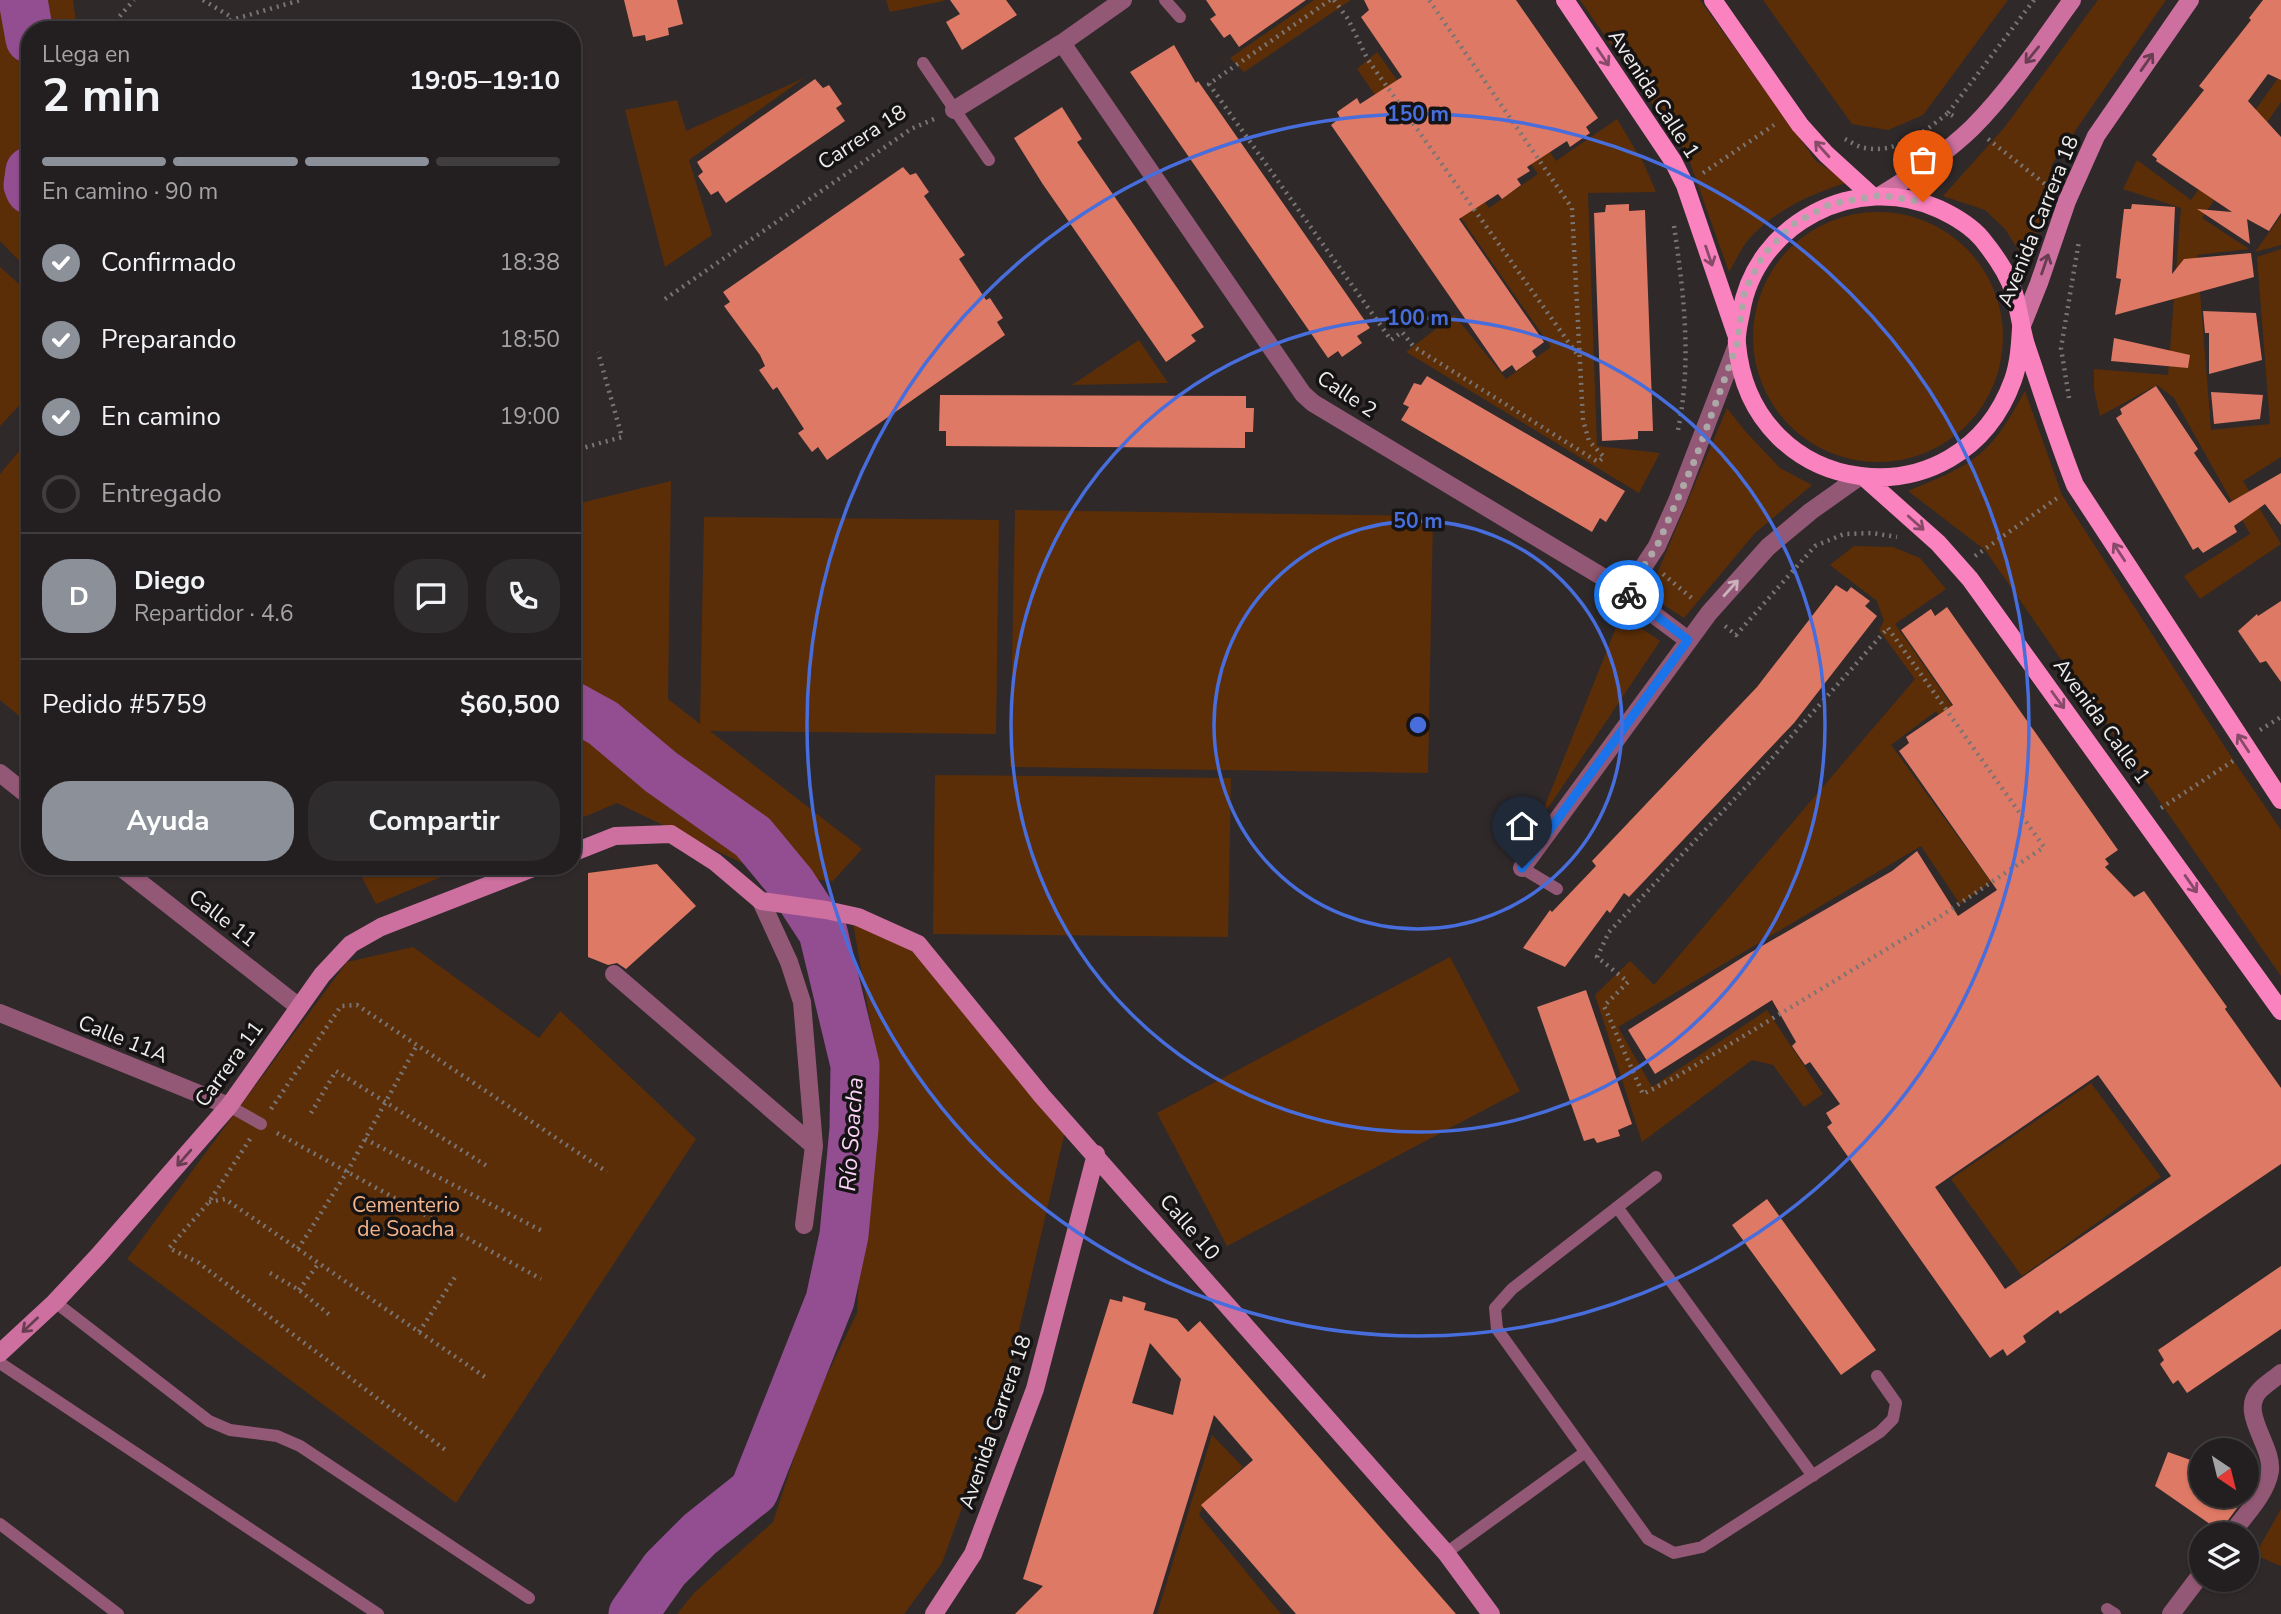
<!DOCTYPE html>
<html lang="es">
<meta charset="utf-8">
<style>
:root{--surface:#231f20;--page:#2f2c2d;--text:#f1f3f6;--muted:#a3a2a5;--line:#403d3e;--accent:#8c9099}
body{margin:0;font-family:"Nunito Sans",sans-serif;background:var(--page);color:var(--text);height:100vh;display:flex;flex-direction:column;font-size:26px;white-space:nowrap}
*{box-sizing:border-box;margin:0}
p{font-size:23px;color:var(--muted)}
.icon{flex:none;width:38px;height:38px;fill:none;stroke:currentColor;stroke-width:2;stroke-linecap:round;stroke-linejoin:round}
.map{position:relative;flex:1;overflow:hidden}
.panel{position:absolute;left:21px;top:21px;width:560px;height:854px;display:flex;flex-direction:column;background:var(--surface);border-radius:28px;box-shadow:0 2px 5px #0004,0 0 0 2px var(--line)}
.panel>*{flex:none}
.needle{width:46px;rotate:145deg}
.controls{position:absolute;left:2189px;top:1438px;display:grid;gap:14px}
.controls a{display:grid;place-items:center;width:70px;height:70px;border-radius:50%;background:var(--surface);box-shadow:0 2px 5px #0004,0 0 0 2px var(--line);font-size:35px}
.pin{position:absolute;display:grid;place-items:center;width:60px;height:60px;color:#fff;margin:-72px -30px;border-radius:50% 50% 50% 0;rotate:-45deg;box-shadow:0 0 7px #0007}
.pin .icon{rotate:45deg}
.courier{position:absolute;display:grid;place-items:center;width:70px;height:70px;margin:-35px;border:5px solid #1a73e8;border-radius:50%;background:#fff;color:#222;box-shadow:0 2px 9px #0007}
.summary em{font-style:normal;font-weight:700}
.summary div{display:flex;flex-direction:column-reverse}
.summary{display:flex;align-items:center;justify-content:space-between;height:119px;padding:0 21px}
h1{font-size:46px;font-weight:700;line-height:52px}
.bar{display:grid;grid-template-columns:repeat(4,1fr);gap:10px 7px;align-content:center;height:84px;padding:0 21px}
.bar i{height:9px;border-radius:5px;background:var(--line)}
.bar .active{background:var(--accent)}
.bar p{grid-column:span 4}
.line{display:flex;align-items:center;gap:18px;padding:0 21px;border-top:2px solid var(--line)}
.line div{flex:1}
.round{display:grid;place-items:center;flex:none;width:74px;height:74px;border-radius:28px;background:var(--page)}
ol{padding:0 21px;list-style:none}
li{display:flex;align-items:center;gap:21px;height:77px}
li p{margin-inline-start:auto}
li .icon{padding:7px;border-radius:50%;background:var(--accent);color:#fff;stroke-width:4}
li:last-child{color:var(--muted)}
li i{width:38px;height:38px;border:4px solid var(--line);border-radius:50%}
.button{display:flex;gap:14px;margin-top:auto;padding:14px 21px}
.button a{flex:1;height:80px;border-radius:28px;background:var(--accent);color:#fff;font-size:28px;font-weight:700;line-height:80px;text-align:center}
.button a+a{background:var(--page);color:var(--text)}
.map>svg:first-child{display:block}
.green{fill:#5c2e07}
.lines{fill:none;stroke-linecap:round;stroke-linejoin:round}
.river{stroke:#934d91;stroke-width:49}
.building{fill:#dd7964;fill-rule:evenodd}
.path{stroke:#797575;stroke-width:4.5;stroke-dasharray:2 5;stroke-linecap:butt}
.lane{stroke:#935875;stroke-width:12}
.street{stroke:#935875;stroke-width:18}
.secondary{stroke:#cd709f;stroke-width:18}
.primary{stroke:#fa82bf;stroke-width:18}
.oneway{stroke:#683d52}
.oneway2{stroke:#884a69}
.oneway3{stroke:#cab1bc}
.done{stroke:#aca8a8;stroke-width:7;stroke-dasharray:0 12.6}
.route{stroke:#1a73e8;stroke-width:9}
.ring{fill:none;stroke:#476edc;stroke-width:3.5}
.labels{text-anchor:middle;stroke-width:7;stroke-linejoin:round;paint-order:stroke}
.street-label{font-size:21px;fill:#efecec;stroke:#151313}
.park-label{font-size:21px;fill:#f4b388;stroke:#151313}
.water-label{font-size:23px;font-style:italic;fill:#fad3f7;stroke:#151313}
.centre{fill:#476edc;stroke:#151313;stroke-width:3.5}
.ring-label{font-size:21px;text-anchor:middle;font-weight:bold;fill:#476edc;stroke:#151313;stroke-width:7;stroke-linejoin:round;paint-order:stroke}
</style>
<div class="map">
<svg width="2281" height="1614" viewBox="0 0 2281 1614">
<rect width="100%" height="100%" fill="#2f292a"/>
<path class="green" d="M0 0H73L77 30H30V272L0 241Z
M886 0H943L944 1 890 12Z
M1314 0H1351L1244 72 1230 58Z
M1418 0H1445L1556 161 1617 119 1644 164 1656 192 1588 193 1597 446 1660 453 1639 493 1406 352 1454 315 1506 379 1551 347 1357 69 1377 52 1489 208 1538 174Z
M1580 0H1700L1816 161 1849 182C1811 194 1776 209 1749 239 1741 248 1736 261 1729 272L1687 154Z
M1763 0H2008L1923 115 1888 130 1852 124Z
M2098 0H2166L2052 164 2043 212 2027 264 2005 229 1985 210 1943 196 2004 128Z
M2281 74V102L2202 218 2249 249 2197 255 2211 430 2270 424 2257 257 2281 249V457L2243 481 2281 544 2200 599 2184 576 2250 534 2174 398 2157 385 2100 416 2094 389V369L2168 375 2181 208 2123 189 2137 160 2191 200Z
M804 78 689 160 712 235 665 267 625 110 677 100 686 131Z
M1753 337a125 125 0 1 1 250 0a125 125 0 1 1-250 0Z
M2281 216V245L2255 252Z
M0 267 30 294V394L0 426Z
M1139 340 1168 383 1072 385Z
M2025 391 2062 495 2234 761 2281 830V976L1985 550 1908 491C1933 480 1960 471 1981 453 2000 437 2013 412 2025 391Z
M1727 408 1745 431 1780 468 1812 485 1755 533 1684 618 1648 595Z
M30 438V725L0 700V474Z
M671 481 668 699 700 724 704 517 999 520 996 734 710 731 862 849 833 881 765 874 617 803 572 822V505Z
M1015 510 1433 516 1428 773 1010 767Z
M1854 546 1893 547 1920 558 1946 589 1895 624 2084 895 2076 900 1936 711 1891 745 1991 882 1960 904 1921 846 1618 1027 1652 1087 1767 1010 1823 1094 1804 1107 1773 1065 1752 1060 1642 1142 1595 995 1630 961 1654 985 1915 679 1879 630 1884 621 1877 601 1830 565Z
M1621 614 1660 641 1538 823 1621 615Z
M935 775 1231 778 1228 937 933 934Z
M356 866H468L376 904Z
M852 917 913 952 1067 1123 1006 1386 942 1563 904 1614H677L694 1593 773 1522 809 1412 857 1313 866 1153 875 1049Z
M413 947 539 1038 560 1011 696 1139 456 1503 127 1259 347 962Z
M1450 957 1520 1091 1227 1246 1157 1113Z
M2091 1083 2161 1177 2022 1276 1951 1179Z
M1212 1435 1243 1467 1205 1502 1199 1515 1281 1614H1157Z
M2281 1509V1566L2255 1555Z"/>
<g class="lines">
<path class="river" d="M23 0 30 39
M30 171 28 185 30 190
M572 706 603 723 661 772 753 837 791 883 823 932 855 1065 854 1129 844 1235 830 1300 754 1491 700 1534 665 1569 633 1614"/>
</g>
<path class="building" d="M624 0H677L683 24 668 28 669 35 646 41 645 35 633 37Z
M950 0H1006L1017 15 962 50 946 22 960 14Z
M1206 0H1306L1239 47 1230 34 1224 38 1210 19 1216 15Z
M1364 0H1516L1598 118 1586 127 1590 133 1570 147 1567 141 1527 167 1530 171 1517 179 1521 185 1502 199 1498 194 1459 219 1544 342 1532 351 1536 357 1516 371 1512 365 1502 372 1331 125 1340 118 1337 112 1357 98 1360 104 1402 77 1361 17 1369 10Z
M2263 0H2281V80L2268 74 2248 101 2281 137V213L2269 231 2247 219 2250 244 2197 209 2232 212 2156 161 2157 159 2152 155 2204 90 2199 86 2251 20 2249 18Z
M1174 45 1196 83 1198 81 1370 328 1357 336 1362 343 1342 357 1338 351 1328 358 1130 72Z
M815 79 823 88 829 85 842 104 836 108 845 121 726 203 718 191 711 195 698 176 703 172 697 162Z
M1062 107 1082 139 1077 142 1204 327 1191 335 1196 341 1166 362 1042 183 1014 138Z
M903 167 910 175 916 173 929 192 924 196 965 255 959 259 986 300 990 298 1003 318 997 322 1005 335 827 460 818 447 812 452 798 433 804 429 777 387 773 390 759 370 765 366 760 355 724 306 730 302 723 292Z
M1629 204V211L1645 210 1653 431H1638V439L1602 441 1594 213 1605 212 1606 205Z
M2132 204 2175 207 2172 274 2184 259 2251 253 2254 277 2115 315 2121 279 2116 278 2124 209H2131Z
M2203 311 2256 313 2262 360 2209 374V333H2205Z
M2114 338 2190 355 2188 368 2111 361Z
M1427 376 1625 491 1606 522 1600 518 1592 532 1401 420 1409 407 1403 404 1414 383 1421 385Z
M2156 386 2198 449 2194 453 2229 503 2281 473V525L2265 504 2234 526 2237 532 2203 553 2198 547 2193 550 2116 418 2122 414 2120 409Z
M2211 392 2263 395 2260 419 2214 424Z
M940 395 1246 396V408H1254L1253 432H1245V448L946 446V431H939Z
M1836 585 1847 592 1851 587 1870 601 1865 606 1877 616 1794 723 1629 897 1624 893 1610 913 1607 910 1565 967 1523 948 1550 910 1552 912 1596 866 1592 861 1757 687Z
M2281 601V682L2266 661 2260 663 2238 631 2257 614 2258 616Z
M1947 607 2118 850 2105 859 2109 864 2105 867 2134 897 2144 891 2227 1007 2225 1009 2281 1088V1164L2060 1314 2058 1310 2023 1336 2026 1342 2007 1356 2003 1349 1990 1358 1827 1127 1832 1123 1826 1113 1840 1104 1810 1062 1805 1065 1792 1046 1796 1042 1772 1000 1655 1074 1628 1030 1748 954 1892 871 1917 851 1958 916 1997 890 1899 751 1909 743 1906 737 1953 705 1901 630 1931 609 1935 616ZM2098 1075 2171 1176 2005 1289 1935 1187Z
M657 864 696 906 626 969 617 963 608 965 588 957V873Z
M1586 990 1632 1124 1618 1130 1620 1136 1597 1143 1594 1138 1584 1141 1537 1007Z
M1767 1199 1876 1350 1841 1375 1732 1225Z
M2281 1266V1329L2187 1393 2178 1380 2173 1384 2160 1364 2164 1360 2158 1350Z
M1123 1296 1146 1303 1144 1310 1177 1319 1188 1332 1200 1321 1456 1614H1296L1201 1505 1253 1460 1214 1415 1153 1614H1015L1043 1586 1023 1579 1110 1299 1122 1302ZM1150 1343 1181 1379 1173 1415 1132 1403Z
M2168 1452 2202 1464V1496H2246L2220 1531 2155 1486Z"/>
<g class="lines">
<path class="path" d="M203 0 233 18
M1330 0 1209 84 1391 340 1402 332 1414 347 1598 462 1604 457 1589 441 1583 420 1572 208 1429 0
M1334 0 1348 19 1368 60 1579 357
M120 30 119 17 134 0
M196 30 301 0
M1948 113 2034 0
M1845 139C1851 142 1858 147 1865 148 1897 154 1924 132 1948 113L1955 117
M1988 139 2050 188
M1703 173 1774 125
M1674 226C1684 294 1692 362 1678 430
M665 299 911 129 934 119
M2069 398 2061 348 2079 241
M572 451 622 437 598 352
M1975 556 2060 496
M1663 574 1694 600
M1725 626 1736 635 1815 546 1844 534 1872 533 1897 537
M1888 628 2044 847 1938 918 1676 1077 1643 1094 1604 1006 1628 982 1597 957 1609 932 1756 776Z
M2260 730 2281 717
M2161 808 2233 761
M271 1109 341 1006 357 1005 607 1172
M311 1113 336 1071 490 1168
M277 1133 541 1279
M250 1139 209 1202 169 1248 199 1263 448 1452
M365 1139 544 1232
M209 1202 225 1199 485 1377
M298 1249 347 1172 417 1045
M270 1273 299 1290 332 1317
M299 1290 319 1263
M419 1332 457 1274"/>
<path class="lane" d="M1165 0 1180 17
M923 63 989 160
M1522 868 1557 889
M229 1106 261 1124
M1656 1177 1512 1289 1495 1308 1497 1329 1648 1539 1674 1553 1702 1547 1880 1432 1893 1419 1896 1403 1877 1376
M1617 1207 1813 1476
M55 1302 209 1421 230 1430 277 1436 300 1446 529 1598
M0 1363 378 1614
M0 1524 118 1614
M1446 1553 1584 1453
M2107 1609 2115 1614"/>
<path class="street" d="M1062 43 1303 394 1313 403 1606 579 1688 640
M954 110 1062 43 1123 0
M1626 593 1657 546 1677 501 1737 345
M0 773 30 797
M119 866 299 1007
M1522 868 1709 613 1768 547 1811 511 1859 477
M761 901 789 962 802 1002 814 1146 804 1225
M614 974 814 1146
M0 1013 229 1106
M2230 1535C2244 1516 2266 1495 2270 1471 2273 1445 2238 1412 2260 1390 2266 1384 2274 1379 2281 1373
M2171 1614 2202 1573"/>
<path class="secondary" d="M1881 195C1914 175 1945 154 1972 128 2008 92 2043 41 2072 0
M2021 328 2039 283 2067 201 2096 136 2190 0
M572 853 615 836 671 834 715 862 761 901 826 910 858 917 918 944 1042 1096 1446 1553 1491 1614
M0 1353 55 1302 98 1256 229 1106 322 975 351 944 381 927 538 866
M934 1614 973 1554 1035 1389 1096 1154"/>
<path class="primary" d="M1565 0 1673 161 1685 185 1736 334
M1713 0 1800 125 1826 154 1871 195
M2021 328C2020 345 2019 363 2013 380 1960 527 1751 501 1737 344 1736 334 1739 323 1741 313 1755 223 1857 171 1939 209 1954 216 1971 226 1982 239 1995 255 2008 273 2014 293 2019 310 2021 328 2026 345 2042 392 2057 439 2075 485L2281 800
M1865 478 1938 543 1970 579 2281 1011"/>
</g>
<defs><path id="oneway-shaft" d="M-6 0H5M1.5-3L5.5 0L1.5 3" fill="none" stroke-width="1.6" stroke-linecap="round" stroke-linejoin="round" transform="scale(1.75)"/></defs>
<g class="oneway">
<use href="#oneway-shaft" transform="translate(2032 55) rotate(129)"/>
<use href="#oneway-shaft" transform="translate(2147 62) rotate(-55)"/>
<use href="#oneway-shaft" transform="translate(2045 264) rotate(-71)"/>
<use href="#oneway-shaft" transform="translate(184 1158) rotate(131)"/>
<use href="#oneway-shaft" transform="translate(30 1325) rotate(137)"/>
</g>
<g class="oneway2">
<use href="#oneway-shaft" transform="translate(1603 57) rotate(56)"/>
<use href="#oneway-shaft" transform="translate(1822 149) rotate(-132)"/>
<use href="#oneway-shaft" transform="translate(1709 256) rotate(71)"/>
<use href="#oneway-shaft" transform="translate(1916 523) rotate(42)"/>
<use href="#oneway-shaft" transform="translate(2119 552) rotate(-123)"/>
<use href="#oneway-shaft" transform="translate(2058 700) rotate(54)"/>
<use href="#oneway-shaft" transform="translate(2243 743) rotate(-123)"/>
<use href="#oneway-shaft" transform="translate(2191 884) rotate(55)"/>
</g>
<use class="oneway3" href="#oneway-shaft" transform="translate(1731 588) rotate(-48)"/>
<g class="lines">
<path class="done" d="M1629 595 1626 593 1657 546 1696 457 1737 345 1744 293 1763 255 1792 225 1830 204 1881 195 1923 202"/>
<path class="route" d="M1522 868 1688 640 1629 595"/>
</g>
<g class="ring">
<circle cx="1418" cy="725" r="204"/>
<circle cx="1418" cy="725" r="407"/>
<circle cx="1418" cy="725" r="611"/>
</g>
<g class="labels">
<g class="street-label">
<text transform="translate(1654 94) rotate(57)" y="7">Avenida Calle 1</text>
<text transform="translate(862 137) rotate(-33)" y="7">Carrera 18</text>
<text transform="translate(2038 221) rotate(-68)" y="7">Avenida Carrera 18</text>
<text transform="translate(1347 394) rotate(34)" y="7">Calle 2</text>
<text transform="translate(2102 721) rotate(54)" y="7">Avenida Calle 1</text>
<text transform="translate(223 918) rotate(38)" y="7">Calle 11</text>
<text transform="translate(123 1039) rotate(22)" y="7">Calle 11A</text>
<text transform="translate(229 1064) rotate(-54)" y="7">Carrera 11</text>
<text transform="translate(1190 1227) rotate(49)" y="7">Calle 10</text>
<text transform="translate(995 1422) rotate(-71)" y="7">Avenida Carrera 18</text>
</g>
<g class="park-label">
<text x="406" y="1212">Cementerio<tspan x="406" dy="24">de Soacha</tspan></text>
</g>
<g class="water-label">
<text transform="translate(851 1134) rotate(-86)" y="8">Río Soacha</text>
</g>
</g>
<circle cx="1418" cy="725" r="10" class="centre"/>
<g class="ring-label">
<text x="1418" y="121">150 m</text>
<text x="1418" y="325">100 m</text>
<text x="1418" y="528">50 m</text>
</g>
</svg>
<div class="controls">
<a><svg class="needle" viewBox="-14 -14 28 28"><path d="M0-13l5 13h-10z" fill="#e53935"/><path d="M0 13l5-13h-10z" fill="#a3a2a5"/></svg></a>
<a><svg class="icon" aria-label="layers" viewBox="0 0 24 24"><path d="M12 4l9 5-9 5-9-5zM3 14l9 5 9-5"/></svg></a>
</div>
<div class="pin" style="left:1923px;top:202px;background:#ea580c"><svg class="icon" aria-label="bag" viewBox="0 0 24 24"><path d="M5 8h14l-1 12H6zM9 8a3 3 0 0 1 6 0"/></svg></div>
<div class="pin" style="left:1522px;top:868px;background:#1f2937"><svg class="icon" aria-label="home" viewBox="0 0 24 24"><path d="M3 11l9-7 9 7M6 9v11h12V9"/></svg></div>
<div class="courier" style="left:1629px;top:595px"><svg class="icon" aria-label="bike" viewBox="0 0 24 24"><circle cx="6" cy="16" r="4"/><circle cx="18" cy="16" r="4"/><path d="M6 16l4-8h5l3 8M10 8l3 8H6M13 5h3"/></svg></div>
<section class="panel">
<div class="summary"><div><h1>2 min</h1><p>Llega en</p></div><em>19:05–19:10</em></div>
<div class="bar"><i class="active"></i><i class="active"></i><i class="active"></i><i></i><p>En camino · 90 m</p></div>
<ol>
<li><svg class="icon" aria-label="check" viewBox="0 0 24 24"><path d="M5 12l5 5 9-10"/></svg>Confirmado<p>18:38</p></li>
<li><svg class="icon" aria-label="check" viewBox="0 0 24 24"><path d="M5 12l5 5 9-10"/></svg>Preparando<p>18:50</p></li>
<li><svg class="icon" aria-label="check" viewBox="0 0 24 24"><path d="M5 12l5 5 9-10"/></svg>En camino<p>19:00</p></li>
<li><i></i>Entregado</li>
</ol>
<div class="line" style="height:126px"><b class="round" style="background:var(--accent);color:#fff">D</b><div><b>Diego</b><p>Repartidor · 4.6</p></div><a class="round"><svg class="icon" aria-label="chat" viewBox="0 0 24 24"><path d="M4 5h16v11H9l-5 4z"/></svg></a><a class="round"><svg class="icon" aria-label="phone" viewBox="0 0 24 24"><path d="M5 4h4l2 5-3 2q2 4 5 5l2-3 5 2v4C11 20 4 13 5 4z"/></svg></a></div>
<div class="line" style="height:91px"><div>Pedido #5759</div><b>$60,500</b></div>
<div class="button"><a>Ayuda</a><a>Compartir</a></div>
</section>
</div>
